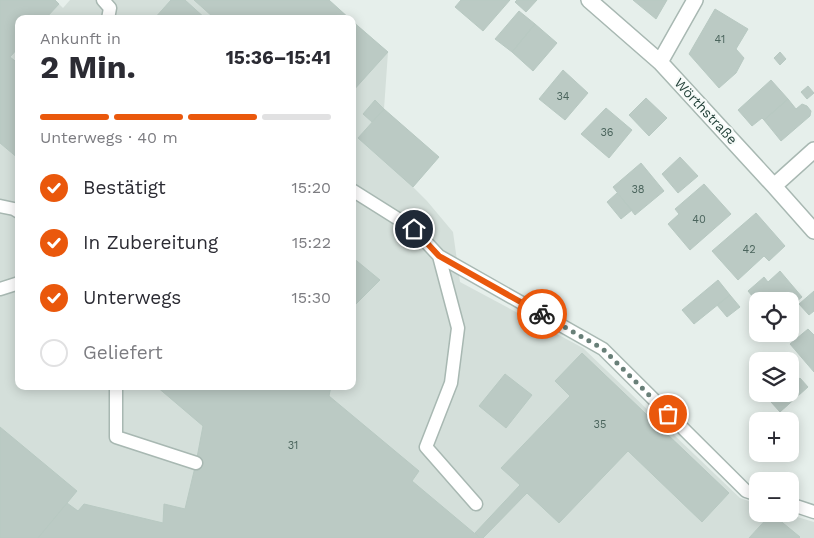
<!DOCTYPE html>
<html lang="de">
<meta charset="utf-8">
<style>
:root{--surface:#fff;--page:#f2f2f3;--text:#2b2b33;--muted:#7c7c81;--line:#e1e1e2;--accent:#ea580c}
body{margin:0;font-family:"Work Sans",sans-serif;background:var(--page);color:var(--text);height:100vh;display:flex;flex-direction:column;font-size:19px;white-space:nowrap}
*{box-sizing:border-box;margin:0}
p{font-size:16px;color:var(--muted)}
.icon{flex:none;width:28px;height:28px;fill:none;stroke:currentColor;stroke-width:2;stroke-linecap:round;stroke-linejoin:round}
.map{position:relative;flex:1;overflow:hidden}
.drawer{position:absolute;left:15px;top:15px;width:341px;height:375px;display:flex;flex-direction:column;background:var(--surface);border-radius:10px;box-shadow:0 2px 12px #0003}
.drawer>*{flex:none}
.controls{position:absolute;left:749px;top:292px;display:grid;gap:10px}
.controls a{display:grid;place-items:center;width:50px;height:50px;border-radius:10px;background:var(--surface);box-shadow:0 2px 12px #0003;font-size:25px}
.pin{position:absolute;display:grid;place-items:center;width:42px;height:42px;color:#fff;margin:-21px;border:2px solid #fff;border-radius:50%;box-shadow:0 1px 5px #0007}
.courier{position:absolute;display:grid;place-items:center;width:50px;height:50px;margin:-25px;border:4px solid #ea580c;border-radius:50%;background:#fff;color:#222;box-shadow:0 1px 6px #0007}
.head em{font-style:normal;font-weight:700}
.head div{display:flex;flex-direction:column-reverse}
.head{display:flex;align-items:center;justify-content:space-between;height:85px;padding:0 25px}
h1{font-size:32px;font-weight:700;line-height:38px}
.bar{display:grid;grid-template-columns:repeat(4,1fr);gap:8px 5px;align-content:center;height:60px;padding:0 25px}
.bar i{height:6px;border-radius:4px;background:var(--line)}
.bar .on{background:var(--accent)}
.bar p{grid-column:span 4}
ol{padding:0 25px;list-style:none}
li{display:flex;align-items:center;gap:15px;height:55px}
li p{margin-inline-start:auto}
li .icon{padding:5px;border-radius:50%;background:var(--accent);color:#fff;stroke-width:4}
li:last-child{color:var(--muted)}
li i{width:28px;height:28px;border:2px solid var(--line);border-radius:50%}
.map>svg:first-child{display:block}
.built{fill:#d4dfda}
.building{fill:#bbcac4;stroke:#b8c9c2}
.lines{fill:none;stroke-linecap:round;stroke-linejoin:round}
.service-casing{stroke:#a8b8b2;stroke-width:15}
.minor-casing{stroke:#a8b8b2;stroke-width:18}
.service{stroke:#fff;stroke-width:12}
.minor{stroke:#fff;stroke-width:15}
.done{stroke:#687f78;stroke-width:5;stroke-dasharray:0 9}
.route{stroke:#ea580c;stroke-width:6}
.labels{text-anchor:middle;stroke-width:4.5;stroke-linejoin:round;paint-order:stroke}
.number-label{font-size:11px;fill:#4a645c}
.street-label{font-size:14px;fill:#24423a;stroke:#f7fbf9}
</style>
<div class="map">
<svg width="814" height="538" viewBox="0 0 814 538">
<rect width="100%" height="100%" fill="#e6efeb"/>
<path class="built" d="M0 0H55L63 8 70 0H329L350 19H19V386H352L353 21 388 52 384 109 439 157 413 187 427 201 453 232 460 282 583 348 740 498 757 504 758 514H787L814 522V538H0Z"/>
<path class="building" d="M0 0H55L59 4 45 19H19V47L10 57 19 64V159L0 143Z
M171 0H185L206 19H154Z
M194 0H329L350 19H211L213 17Z
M461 0H510L483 31 455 7Z
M517 0H537L526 12 515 2Z
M633 0H667L656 19Z
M715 9 748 29 736 49 744 58 736 73 719 88 689 54Z
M519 11 535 24 512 52 495 39Z
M352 21 388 52 352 92Z
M535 24 557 43 533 71 512 52Z
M780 52 786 59 780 65 774 58Z
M563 70 588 93 565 120 539 99Z
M771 80 788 99 764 120 762 118 752 126 738 110Z
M808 86 814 93 807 99 801 92Z
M646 98 667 118 649 136 629 115Z
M788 99 796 109 802 104 807 106 811 111 810 116 781 141 764 120Z
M375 100 384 109 372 122 363 114Z
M606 108 632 130 609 158 581 134Z
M384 109 439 157 413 187 358 138Z
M680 157 698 176 678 193 662 174Z
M641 163 664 191 635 215 613 187Z
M704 184 731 214 690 250 668 224 679 214 675 209Z
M617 193 632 210 621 219 607 202Z
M756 213 785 246 769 261 764 256 738 280 712 251Z
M352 257 380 280 352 308Z
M780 271 802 297 790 307V301H758V303L748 291 764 277 768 282Z
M718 280 730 295 694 324 682 310Z
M814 291V311L809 315 799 304Z
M730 295 740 307 727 317 717 305Z
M808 329 814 335V372L790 344Z
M582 353 729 493 702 522 628 451 559 523 527 493 483 538H480L475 533 520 485 501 468 570 396 555 381Z
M505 374 532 395 506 428 479 406Z
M800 378 808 387 780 412 771 402 781 394H790V386Z
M156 386H331L329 396 419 471 412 481 480 538H38L67 503 78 511 84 504 163 523 164 504 185 509 196 463 203 426Z
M0 427 77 491 38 538H0Z
M771 514H772L800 537 799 538H749Z"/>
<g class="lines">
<defs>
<path id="service" d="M103 0 110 8 108 19
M352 190 414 229 439 256 458 328 451 383 426 447 476 504
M0 206 14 209 19 212
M439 256 603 349 746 491 758 495
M0 289 19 283
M116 386V437L196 463
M790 504 814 512"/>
<path id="minor" d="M589 0 660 62 774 186 814 231
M660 62 695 0
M774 186 814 150"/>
</defs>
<use href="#service" class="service-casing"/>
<use href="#minor" class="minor-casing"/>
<use href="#service" class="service"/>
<use href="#minor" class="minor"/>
</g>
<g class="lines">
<path class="done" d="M542 314 603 349 668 414"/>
<path class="route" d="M414 229 439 256 542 314"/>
</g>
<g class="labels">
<g class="number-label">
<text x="720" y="43">41</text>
<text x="563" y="100">34</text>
<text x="607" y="136">36</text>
<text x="638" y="193">38</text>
<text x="699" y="223">40</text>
<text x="749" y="253">42</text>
<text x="600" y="428">35</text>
<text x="293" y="449">31</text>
</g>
<g class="street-label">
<text transform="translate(706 111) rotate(47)" y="5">Wörthstraße</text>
</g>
</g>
</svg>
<div class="controls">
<a><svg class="icon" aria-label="locate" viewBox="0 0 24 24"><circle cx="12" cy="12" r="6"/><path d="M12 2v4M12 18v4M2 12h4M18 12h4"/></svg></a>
<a><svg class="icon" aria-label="layers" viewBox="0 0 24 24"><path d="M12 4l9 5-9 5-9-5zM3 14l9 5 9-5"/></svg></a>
<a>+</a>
<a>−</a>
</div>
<div class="pin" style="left:668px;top:414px;background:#ea580c"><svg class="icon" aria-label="bag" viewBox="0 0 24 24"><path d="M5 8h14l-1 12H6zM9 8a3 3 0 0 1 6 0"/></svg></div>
<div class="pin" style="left:414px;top:229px;background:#1f2937"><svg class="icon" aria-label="home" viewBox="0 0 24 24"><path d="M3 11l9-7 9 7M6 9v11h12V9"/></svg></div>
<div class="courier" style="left:542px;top:314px"><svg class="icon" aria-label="bike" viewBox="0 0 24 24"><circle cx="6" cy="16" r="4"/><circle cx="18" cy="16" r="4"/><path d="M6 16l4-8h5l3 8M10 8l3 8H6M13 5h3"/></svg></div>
<section class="drawer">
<div class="head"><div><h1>2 Min.</h1><p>Ankunft in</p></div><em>15:36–15:41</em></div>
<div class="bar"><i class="on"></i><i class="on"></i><i class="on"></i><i></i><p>Unterwegs · 40 m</p></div>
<ol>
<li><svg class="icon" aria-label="check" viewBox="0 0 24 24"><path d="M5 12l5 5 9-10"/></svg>Bestätigt<p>15:20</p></li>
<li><svg class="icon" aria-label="check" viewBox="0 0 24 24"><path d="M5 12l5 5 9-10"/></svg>In Zubereitung<p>15:22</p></li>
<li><svg class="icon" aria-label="check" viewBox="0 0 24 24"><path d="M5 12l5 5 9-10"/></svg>Unterwegs<p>15:30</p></li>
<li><i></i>Geliefert</li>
</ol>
</section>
</div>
